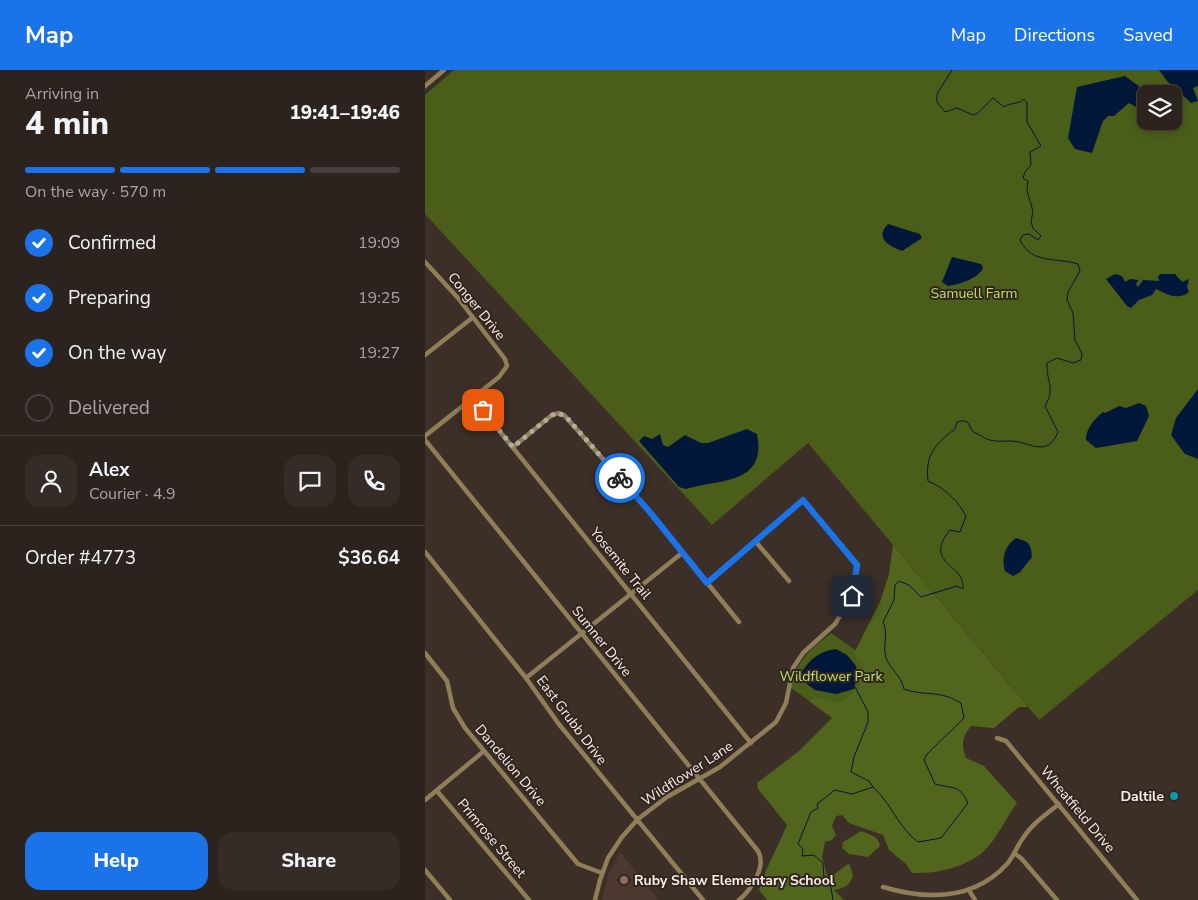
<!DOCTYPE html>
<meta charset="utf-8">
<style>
:root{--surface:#2d231e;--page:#352b27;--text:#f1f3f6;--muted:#a7a4a4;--line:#48403c;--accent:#1a73e8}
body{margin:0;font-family:"Nunito Sans",sans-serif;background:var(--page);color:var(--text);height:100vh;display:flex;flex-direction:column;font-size:19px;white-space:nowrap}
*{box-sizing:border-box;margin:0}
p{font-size:16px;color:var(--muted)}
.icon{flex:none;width:28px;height:28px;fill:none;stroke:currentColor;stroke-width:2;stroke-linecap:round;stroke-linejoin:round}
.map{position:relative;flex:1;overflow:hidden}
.details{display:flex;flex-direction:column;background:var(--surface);width:425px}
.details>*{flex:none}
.buttons{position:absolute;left:712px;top:15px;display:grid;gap:10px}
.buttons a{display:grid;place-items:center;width:45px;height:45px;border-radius:10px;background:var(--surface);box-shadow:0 2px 8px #0003,0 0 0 1px var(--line);font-size:25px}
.pin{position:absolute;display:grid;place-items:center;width:42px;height:42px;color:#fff;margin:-21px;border-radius:10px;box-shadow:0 2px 8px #0006}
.courier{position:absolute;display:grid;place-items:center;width:50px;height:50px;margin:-25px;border:4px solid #1a73e8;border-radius:50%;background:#fff;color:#222;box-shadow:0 1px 6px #0007}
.head em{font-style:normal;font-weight:800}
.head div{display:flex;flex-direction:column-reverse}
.head{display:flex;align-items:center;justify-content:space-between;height:85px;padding:0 25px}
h1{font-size:32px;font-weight:800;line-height:38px}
.bar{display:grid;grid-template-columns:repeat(4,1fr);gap:8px 5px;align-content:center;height:60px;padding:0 25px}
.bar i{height:6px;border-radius:4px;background:var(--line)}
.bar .active{background:var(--accent)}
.bar p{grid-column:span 4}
.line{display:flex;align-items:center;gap:12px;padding:0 25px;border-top:1px solid var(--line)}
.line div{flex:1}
.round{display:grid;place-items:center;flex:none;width:52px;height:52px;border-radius:15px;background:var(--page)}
ol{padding:0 25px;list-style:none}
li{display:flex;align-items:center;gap:15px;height:55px}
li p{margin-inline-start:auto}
li .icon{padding:5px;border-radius:50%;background:var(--accent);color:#fff;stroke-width:4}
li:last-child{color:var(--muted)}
li i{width:28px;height:28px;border:2px solid var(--line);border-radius:50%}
.action{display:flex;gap:10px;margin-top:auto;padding:10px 25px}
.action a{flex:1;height:58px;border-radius:15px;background:var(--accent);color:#fff;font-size:20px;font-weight:800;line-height:58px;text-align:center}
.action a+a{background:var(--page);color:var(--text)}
header{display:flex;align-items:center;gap:30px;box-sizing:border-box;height:70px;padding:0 25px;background:var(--accent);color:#fff}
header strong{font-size:24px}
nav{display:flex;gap:28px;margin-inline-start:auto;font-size:18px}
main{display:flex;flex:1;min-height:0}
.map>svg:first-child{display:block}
.built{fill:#4b392f}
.green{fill:#4a5d19;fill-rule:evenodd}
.forest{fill:#51651c}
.water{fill:#01183b}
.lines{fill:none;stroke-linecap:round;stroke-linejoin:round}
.stream{stroke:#01183b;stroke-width:1}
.minor{stroke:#907e59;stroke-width:4.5}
.done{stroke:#b5aaa5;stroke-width:5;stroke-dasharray:0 9}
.route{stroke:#1a73e8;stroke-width:6}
.culture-dot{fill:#0f9aa8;stroke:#32261f;stroke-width:2}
.education-dot{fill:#8d6e63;stroke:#32261f;stroke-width:2}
.labels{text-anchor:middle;stroke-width:4;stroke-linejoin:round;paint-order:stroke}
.park-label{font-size:14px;fill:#bbe065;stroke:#32261f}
.street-label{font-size:14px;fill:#f6ede9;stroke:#32261f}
.poi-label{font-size:14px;font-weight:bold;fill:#f6ede9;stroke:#32261f;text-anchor:end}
</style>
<header>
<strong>Map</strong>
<nav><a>Map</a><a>Directions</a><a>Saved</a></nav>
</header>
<main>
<section class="details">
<div class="head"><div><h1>4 min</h1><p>Arriving in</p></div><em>19:41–19:46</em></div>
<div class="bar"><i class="active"></i><i class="active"></i><i class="active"></i><i></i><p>On the way · 570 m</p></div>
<ol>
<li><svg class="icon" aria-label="check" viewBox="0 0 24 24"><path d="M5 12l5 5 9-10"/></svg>Confirmed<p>19:09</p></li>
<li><svg class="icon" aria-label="check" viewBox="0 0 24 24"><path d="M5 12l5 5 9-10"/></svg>Preparing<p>19:25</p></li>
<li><svg class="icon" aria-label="check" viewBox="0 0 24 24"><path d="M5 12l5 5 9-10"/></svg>On the way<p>19:27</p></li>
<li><i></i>Delivered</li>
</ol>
<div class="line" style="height:90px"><a class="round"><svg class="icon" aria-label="person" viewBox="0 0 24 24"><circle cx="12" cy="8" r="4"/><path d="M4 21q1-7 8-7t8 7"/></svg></a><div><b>Alex</b><p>Courier · 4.9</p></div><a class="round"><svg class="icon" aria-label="chat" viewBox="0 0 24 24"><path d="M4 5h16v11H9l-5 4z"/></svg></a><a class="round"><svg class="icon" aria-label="phone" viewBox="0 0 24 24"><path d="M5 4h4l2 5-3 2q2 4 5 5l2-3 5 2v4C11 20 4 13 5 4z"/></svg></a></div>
<div class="line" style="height:65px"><div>Order #4773</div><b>$36.64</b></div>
<div class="action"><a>Help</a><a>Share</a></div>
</section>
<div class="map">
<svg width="773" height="830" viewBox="0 0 773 830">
<rect width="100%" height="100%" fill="#3c2f28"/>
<path class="built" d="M195 782 234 830H177L183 805Z"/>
<path class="green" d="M29 0H773V520L614 650 383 373 287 455 0 144V25ZM721 24H749V51H721Z
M406 563 453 596 413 651 366 618C370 592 386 579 406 563Z"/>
<path class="forest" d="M468 475 603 637H594L569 658 546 656C537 667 536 674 541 688L559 696 592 733C581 748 571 770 558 782 539 798 510 804 487 803L481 794 464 780 458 765 424 753 417 745 411 746 407 756 411 765 407 770 400 772 397 787 403 809 423 794 425 795 428 806C424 816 420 818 409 820L419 830H342L334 820C341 797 353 777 362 755L333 719 332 713 374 681 407 648 384 631 391 627 413 633 425 626 438 609 437 596 429 583 455 532 464 504Z
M436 761C444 764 454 766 455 776L443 787 424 784 417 778 418 772Z"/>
<path class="water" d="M734 0H773V16L768 18 773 31 766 33 742 11Z
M700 6 719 20 721 32 711 37 704 33 689 46H683L678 51 667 83 650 79 643 68 652 17Z
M463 154 495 164 497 168 477 181C464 176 449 168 463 154Z
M527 187 556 194 558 198C554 208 533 215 523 216L517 212Z
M690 204 697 206 700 212 705 209 714 210 716 207 711 214 713 217 718 210 734 211 733 206 736 204H750L757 212 764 209 762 217 764 222C754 231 741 224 731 219L727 225 714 230 706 238 702 236 681 209Z
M773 319V389L760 384 746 365 751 348Z
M714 333 721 336 724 346 712 371 671 378 661 370C660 360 670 348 678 342L680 343 694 336 701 338Z
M322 359 332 364C342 415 295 409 261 419L254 417 214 371 219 366 227 369 235 364 238 375 243 377 260 365 276 373H283Z
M591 468C604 472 606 473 607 487L595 502 588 506 580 501C576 488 580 476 591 468Z
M411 579 422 585 431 596 432 606 429 619 411 624 390 620 383 615 376 604C383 590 395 581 411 579Z"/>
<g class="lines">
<path class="stream" d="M430 617 443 642V652L429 687 426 702 444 711 448 717
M408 830 406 818 399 808 398 793 389 785 377 786 378 779 373 774 386 742 393 738 392 734 410 720 427 724 448 717C466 733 473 757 493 772L516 768 543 733C534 714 528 719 510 714L499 690 502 684 539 648 536 633C512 619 502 627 479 619 476 605 465 599 461 588 457 575 464 564 458 552L469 530 470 515 474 511 484 515 496 527 532 516 538 519C541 494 497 494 525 460L535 462 541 446C533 431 520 418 503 411 500 385 510 374 530 359L532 352C545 348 543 355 548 362 554 364 557 367 562 369 569 372 578 371 585 371 604 371 622 389 633 362L620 336C631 317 621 312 622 293L632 288 648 293 656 290 657 284 650 270 648 243 642 230 643 222 655 201 653 194C632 187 607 195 595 170L598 165 604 164 613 170 616 166 608 158 606 152 608 141 602 121 603 111 598 108 600 102 606 95 605 82 616 76 602 52V33L599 29C592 35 586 32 579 37L568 28 553 43 548 45 532 38 520 42 512 32V24L527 0"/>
<path class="minor" d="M0 16 19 0
M0 192 33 228 80 289 82 296 74 307 0 366
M0 285 47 248
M47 327 326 673
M0 370 333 781C342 796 326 820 314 830
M88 377 127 345 134 343 139 345 224 441 314 552
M331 472 364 511
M0 482 101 608 133 653 278 830
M0 583 22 611 28 638 40 658 153 794 177 803
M101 608 257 483
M572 668 581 671 712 830
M12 721 104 830
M0 730 59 681
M589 783 596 788 632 830
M0 800 25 830
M458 817C502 830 549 830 582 794 589 786 592 776 598 768 607 754 621 744 634 734
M545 822 550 830
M170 830 175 810 183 788 197 767 213 749 242 727 295 697 351 652 361 633 368 598 378 583 410 554 427 526 433 495 378 430 282 513"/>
</g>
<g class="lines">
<path class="done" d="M58 340 88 377 127 345 134 343 143 349 195 408"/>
<path class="route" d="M195 408 224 441 282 513 378 430 432 495 427 526"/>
</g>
<circle class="culture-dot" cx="749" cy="726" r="5"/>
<circle class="education-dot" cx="199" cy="810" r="5"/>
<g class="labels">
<g class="park-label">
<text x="549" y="228">Samuell Farm</text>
<text x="406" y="611">Wildflower Park</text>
</g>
<g class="street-label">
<text transform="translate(52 236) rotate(51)" y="5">Conger Drive</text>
<text transform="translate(196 493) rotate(51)" y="5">Yosemite Trail</text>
<text transform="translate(177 571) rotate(51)" y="5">Sumner Drive</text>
<text transform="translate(147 650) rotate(53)" y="5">East Grubb Drive</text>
<text transform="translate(86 695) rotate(50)" y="5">Dandelion Drive</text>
<text transform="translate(262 703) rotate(-33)" y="5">Wildflower Lane</text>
<text transform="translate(653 739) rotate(50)" y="5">Wheatfield Drive</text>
<text transform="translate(67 768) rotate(50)" y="5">Primrose Street</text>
</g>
<g class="poi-label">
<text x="739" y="731">Daltile</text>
<text x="209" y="815" text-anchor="start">Ruby Shaw Elementary School</text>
</g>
</g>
</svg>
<div class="buttons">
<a><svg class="icon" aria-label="layers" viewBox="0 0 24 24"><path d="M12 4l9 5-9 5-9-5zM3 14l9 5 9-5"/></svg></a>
</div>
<div class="pin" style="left:58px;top:340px;background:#ea580c"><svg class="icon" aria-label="bag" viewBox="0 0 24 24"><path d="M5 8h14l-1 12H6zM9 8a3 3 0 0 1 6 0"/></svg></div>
<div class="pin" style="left:427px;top:526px;background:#1f2937"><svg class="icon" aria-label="home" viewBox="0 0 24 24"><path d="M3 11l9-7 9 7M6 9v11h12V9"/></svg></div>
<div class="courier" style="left:195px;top:408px"><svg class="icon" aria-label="bike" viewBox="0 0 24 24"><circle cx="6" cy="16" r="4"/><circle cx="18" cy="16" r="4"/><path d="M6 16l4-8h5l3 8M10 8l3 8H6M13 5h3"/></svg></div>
</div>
</main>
